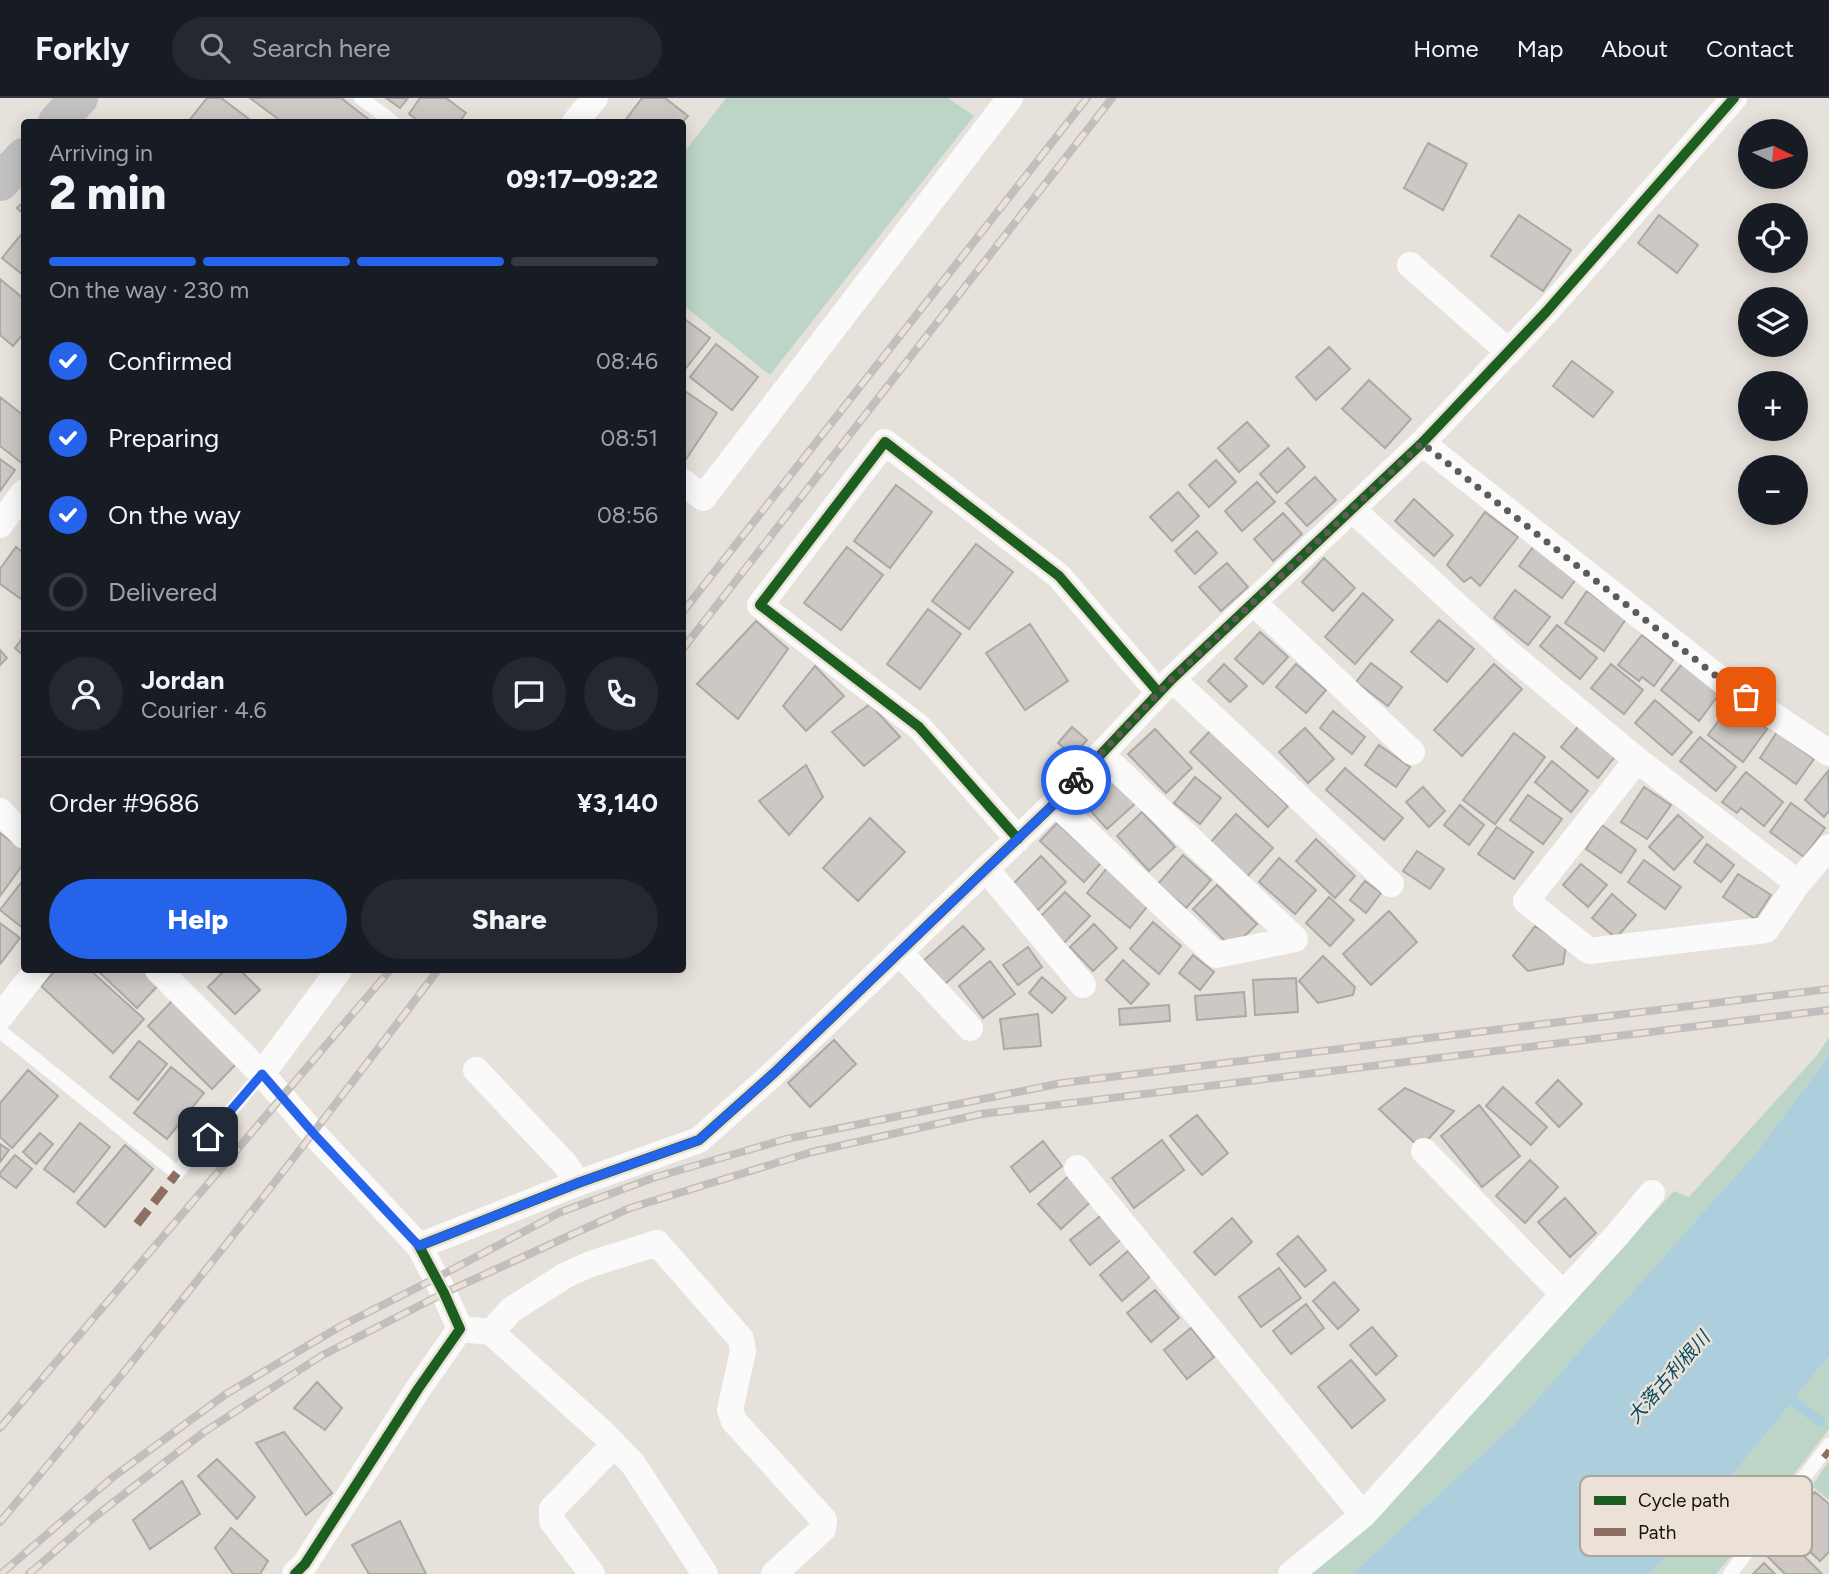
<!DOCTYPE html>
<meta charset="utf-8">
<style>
:root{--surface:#171b24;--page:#242831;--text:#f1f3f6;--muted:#9ea1a6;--line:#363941;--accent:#2563eb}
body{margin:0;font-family:Figtree,"Noto Sans JP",sans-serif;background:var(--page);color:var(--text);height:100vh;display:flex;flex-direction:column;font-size:26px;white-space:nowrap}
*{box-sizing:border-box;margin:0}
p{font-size:23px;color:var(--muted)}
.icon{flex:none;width:38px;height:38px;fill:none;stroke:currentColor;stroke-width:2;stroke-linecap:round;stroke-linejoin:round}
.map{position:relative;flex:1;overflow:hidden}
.panel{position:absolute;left:21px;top:21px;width:665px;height:854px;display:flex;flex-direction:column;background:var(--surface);border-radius:7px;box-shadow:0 4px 18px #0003}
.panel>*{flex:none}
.needle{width:46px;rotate:95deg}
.fabs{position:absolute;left:1738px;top:21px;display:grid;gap:14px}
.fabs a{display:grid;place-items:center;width:70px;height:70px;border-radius:50%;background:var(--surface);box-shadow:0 4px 18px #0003;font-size:35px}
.pin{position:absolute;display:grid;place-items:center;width:60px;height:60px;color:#fff;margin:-30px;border-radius:14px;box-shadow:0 4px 10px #0006}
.courier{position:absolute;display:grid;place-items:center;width:70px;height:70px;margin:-35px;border:5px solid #2563eb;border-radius:50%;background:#fff;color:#222;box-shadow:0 2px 9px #0007}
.summary em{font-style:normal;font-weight:800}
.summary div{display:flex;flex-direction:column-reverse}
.summary{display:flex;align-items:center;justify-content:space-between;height:119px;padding:0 28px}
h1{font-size:46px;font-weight:800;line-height:52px}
.bar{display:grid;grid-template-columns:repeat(4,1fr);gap:10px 7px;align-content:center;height:84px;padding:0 28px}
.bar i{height:9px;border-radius:5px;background:var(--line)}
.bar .current{background:var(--accent)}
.bar p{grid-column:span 4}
.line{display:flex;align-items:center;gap:18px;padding:0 28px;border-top:2px solid var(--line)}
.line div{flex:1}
.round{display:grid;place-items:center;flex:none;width:74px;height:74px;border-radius:37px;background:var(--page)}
ol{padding:0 28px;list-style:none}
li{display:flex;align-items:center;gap:21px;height:77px}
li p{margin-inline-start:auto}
li .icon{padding:7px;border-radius:50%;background:var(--accent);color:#fff;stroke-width:4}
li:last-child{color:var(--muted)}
li i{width:38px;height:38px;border:4px solid var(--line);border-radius:50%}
.button{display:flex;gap:14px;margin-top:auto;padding:14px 28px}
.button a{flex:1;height:80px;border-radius:42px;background:var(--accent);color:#fff;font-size:28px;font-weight:800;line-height:80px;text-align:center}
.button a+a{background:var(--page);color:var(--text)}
header{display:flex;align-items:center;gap:42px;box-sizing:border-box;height:98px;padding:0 35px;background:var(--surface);border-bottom:2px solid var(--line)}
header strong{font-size:33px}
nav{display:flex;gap:38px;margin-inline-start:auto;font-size:24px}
.search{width:490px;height:63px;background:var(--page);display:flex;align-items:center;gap:18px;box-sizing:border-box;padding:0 24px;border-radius:38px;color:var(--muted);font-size:26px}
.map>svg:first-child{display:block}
.green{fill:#bdd5c6}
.water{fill:#adcedc}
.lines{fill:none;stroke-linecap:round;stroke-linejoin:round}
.stream{stroke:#adcedc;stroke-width:10}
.building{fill:#cdc8c4;stroke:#aca8a3;stroke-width:2}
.lane{stroke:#fbfafa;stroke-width:14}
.street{stroke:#fbfafa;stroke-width:26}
.primary{stroke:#c2c1c2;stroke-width:38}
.rail-casing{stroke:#c1bfbd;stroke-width:8}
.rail{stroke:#ece1d6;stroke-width:5;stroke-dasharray:16;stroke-linecap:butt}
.quiet{stroke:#8d6e63;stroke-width:9;stroke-dasharray:18 9;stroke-linecap:butt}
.cycleway-casing{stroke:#ece1d6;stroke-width:15}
.cycleway{stroke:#1b5e20;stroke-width:10}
.done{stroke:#5f5b56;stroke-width:7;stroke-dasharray:0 12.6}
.route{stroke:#2563eb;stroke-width:9}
.labels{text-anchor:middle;stroke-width:5;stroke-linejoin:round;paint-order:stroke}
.water-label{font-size:19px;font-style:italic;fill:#054b63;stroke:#ece1d6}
.key{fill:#ece1d6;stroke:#aca39a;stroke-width:2}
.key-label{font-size:19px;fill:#16130f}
</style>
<header>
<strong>Forkly</strong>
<div class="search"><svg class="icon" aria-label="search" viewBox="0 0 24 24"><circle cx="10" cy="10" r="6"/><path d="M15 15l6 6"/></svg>Search here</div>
<nav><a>Home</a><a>Map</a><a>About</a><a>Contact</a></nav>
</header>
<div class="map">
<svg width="1829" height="1476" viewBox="0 0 1829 1476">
<rect width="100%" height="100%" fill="#e7e1db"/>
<path class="green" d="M726 0H948L974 18 770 277 683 207V56Z
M1829 939V956L1822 967 1755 1056 1513 1328 1352 1476H1311L1366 1428 1674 1093 1689 1099 1818 956Z
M1829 1258V1331L1727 1463 1716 1476H1650L1670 1454Z
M1829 1363V1402L1812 1388Z"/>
<path class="water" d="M1829 956V1258L1670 1454 1650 1476H1352L1513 1328 1755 1056 1822 967Z"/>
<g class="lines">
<path class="stream" d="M1782 1294 1820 1324"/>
</g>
<path class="building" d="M207 0H221L253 24H188Z
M250 0H341L372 24H282Z
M386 0H408L400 10Z
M420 0H446L466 15 459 24H420L409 16Z
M642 0H665L688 18 682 25 624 24Z
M1428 45 1467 66 1443 112 1404 90Z
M24 103V117L17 110Z
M1519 117 1571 152 1543 193 1491 158Z
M1659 117 1698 147 1677 175 1638 145Z
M24 133V178L2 160Z
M0 181 24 201V235L13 248 0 237Z
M682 219 710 240 682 275Z
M716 246 758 279 732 312 690 279Z
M1329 249 1350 271 1316 302 1296 279Z
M1572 263 1613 294 1593 319 1553 288Z
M1369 282 1411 321 1385 350 1342 311Z
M682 291 717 315 686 361 682 358Z
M0 299 24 318V364L23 366 0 348Z
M1247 324 1269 348 1239 374 1218 350Z
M1288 350 1305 369 1277 395 1260 376Z
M0 361 15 372 0 393Z
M1216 362 1236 384 1209 409 1189 387Z
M1315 379 1336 402 1307 428 1286 405Z
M1257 384 1275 404 1242 433 1225 413Z
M896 387 932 414 890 470 854 443Z
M1178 394 1199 418 1172 443 1150 419Z
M1414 401 1453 437 1434 458 1395 423Z
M1485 414 1518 439 1480 488 1471 479 1464 484 1447 467Z
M1283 415 1302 436 1273 463 1254 441Z
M1197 433 1217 455 1195 476 1175 453Z
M1539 441 1582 473 1562 500 1519 468Z
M976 446 1013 474 969 531 932 503Z
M16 449 24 455V503L0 486V471Z
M847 449 883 477 841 532 804 505Z
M1324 460 1355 490 1333 513 1302 484Z
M1227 465 1248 489 1221 513 1199 489Z
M1515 492 1550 519 1528 547 1494 520Z
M1587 493 1626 521 1604 553 1565 525Z
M1363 495 1393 522 1355 566 1325 539Z
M928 511 961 536 920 591 887 566Z
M1439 522 1474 551 1447 584 1411 554Z
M756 523 788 551 738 621 697 586Z
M1030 526 1068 583 1025 612 986 555Z
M1557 527 1597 560 1580 581 1540 548Z
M1260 534 1288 559 1263 586 1235 561Z
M1642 537 1673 562 1654 588 1642 579 1639 583 1618 567Z
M24 538V558L15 550Z
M0 552 7 560 0 567Z
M1371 565 1402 589 1388 608 1356 584Z
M1224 566 1247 588 1230 604 1208 583Z
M1296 566 1326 592 1306 615 1276 589Z
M1494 566 1522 591 1462 658 1434 632Z
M1611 566 1643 592 1624 616 1591 590Z
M1682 566 1720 595 1699 623 1661 592Z
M815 568 844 598 806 633 783 608Z
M1655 602 1692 634 1672 657 1635 625Z
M1732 605 1767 631 1743 664 1708 637Z
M870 606 900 639 864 668 832 634Z
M1333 613 1365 639 1352 656 1320 630Z
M1581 625 1617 656 1598 680 1561 649Z
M1072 629 1087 642 1073 658 1058 645Z
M1305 630 1334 661 1308 685 1279 654Z
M1155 631 1192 670 1166 695 1128 656Z
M1210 633 1288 708 1268 729 1190 654Z
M1777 634 1814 661 1796 686 1760 660Z
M1514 635 1545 659 1495 726 1463 702Z
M1700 639 1736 669 1716 693 1680 663Z
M1379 647 1410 669 1396 689 1365 667Z
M1552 663 1588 693 1571 714 1535 684Z
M806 667 823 699 789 737 759 703Z
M1345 670 1403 720 1384 742 1326 692Z
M1828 673 1829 713 1824 719 1805 702Z
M1746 674 1783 704 1764 728 1741 710 1737 715 1722 704Z
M1109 676 1136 705 1107 731 1081 702Z
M1195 679 1221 700 1200 726 1174 705Z
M1423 689 1445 713 1429 729 1406 704Z
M1644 689 1671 707 1647 741 1621 724Z
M1528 697 1562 721 1543 746 1510 722Z
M1791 705 1825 730 1804 759 1770 734Z
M1460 707 1484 727 1469 747 1444 727Z
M1142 714 1175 749 1149 773 1117 738Z
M1236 716 1273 750 1246 780 1210 745Z
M1678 717 1703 739 1674 772 1649 749Z
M870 720 905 754 858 803 823 770Z
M1057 725 1101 765 1084 784 1040 743Z
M1602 727 1636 752 1621 775 1586 751Z
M1497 729 1533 754 1514 781 1478 756Z
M0 735 24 753V765L0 798Z
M1316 741 1355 778 1335 800 1296 763Z
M1707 746 1734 767 1721 784 1694 764Z
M1417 753 1444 771 1430 791 1403 773Z
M1183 757 1211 782 1186 810 1158 786Z
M1041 758 1066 784 1037 813 1012 787Z
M1279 760 1316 792 1295 816 1259 784Z
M1644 762 1681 789 1665 811 1628 784Z
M1581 766 1607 787 1588 809 1563 787Z
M1107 770 1150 805 1130 830 1087 795Z
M1738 776 1771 797 1755 821 1723 799Z
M24 781V831L0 812Z
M1365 783 1381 795 1366 815 1350 802Z
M1217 787 1257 826 1232 850 1193 811Z
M1065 794 1090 818 1064 845 1038 821Z
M1612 796 1636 817 1616 840 1592 820Z
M1329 799 1354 822 1330 848 1306 825Z
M1389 813 1417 844 1371 887 1343 856Z
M1153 824 1181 848 1159 876 1130 851Z
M0 825 20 840 0 866Z
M1094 826 1117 850 1093 873 1070 849Z
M963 828 984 851 945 886 924 862Z
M1535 828 1566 848 1563 866 1528 873 1513 858Z
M1028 849 1042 869 1018 887 1003 867Z
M1193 857 1214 874 1200 892 1179 875Z
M1323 858 1355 889 1353 897 1318 905 1299 883Z
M1123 862 1149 886 1131 906 1106 882Z
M990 863 1015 896 983 920 959 888Z
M56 872H90L144 921 113 955 41 888Z
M97 872H150L162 883 137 910Z
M225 872H240L260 892 235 916 208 889Z
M1042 879 1066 900 1052 915 1029 895Z
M1296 880 1298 914 1255 917 1253 882Z
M1244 894 1246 918 1197 922 1195 898Z
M174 901 238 964 212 991 148 928Z
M1169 907 1170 923 1120 927 1119 911Z
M1038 916 1041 948 1004 951 1000 921Z
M834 942 856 966 810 1009 788 985Z
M139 943 167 966 138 1002 110 979Z
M171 969 204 995 167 1041 134 1015Z
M28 972 58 998 12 1050 0 1039V1005Z
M1558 982 1582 1006 1559 1029 1536 1005Z
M1503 989 1547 1029 1531 1047 1486 1008Z
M1405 990 1454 1013 1420 1050 1379 1011Z
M1479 1007 1520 1058 1482 1089 1441 1038Z
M1197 1017 1228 1055 1202 1077 1170 1038Z
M80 1025 110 1049 74 1094 44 1071Z
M40 1035 53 1046 36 1066 23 1054Z
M1162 1042 1184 1072 1134 1110 1112 1080Z
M1043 1043 1062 1068 1030 1094 1011 1069Z
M0 1046 9 1052 0 1064Z
M125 1047 153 1071 105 1129 77 1105Z
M15 1057 32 1071 16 1090 0 1078V1075Z
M1530 1062 1558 1089 1525 1125 1496 1098Z
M1074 1073 1097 1098 1061 1131 1038 1106Z
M1565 1100 1596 1135 1570 1159 1538 1124Z
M1103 1116 1123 1140 1090 1167 1070 1142Z
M1232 1120 1252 1144 1215 1177 1194 1154Z
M1298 1138 1326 1172 1305 1189 1277 1156Z
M1128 1153 1150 1179 1122 1203 1100 1177Z
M1279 1170 1301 1200 1261 1229 1239 1199Z
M1334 1184 1359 1212 1338 1231 1313 1203Z
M1155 1192 1179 1220 1151 1244 1127 1215Z
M1306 1206 1324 1230 1291 1256 1273 1233Z
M1372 1229 1397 1258 1376 1277 1350 1247Z
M1191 1230 1214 1259 1187 1281 1164 1252Z
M1351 1262 1385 1302 1352 1330 1318 1289Z
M317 1284 342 1310 325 1332 294 1310Z
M284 1334 332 1395 306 1417 256 1345Z
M217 1361 255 1399 237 1421 198 1378Z
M182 1383 200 1416 150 1451 133 1422Z
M1815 1394 1829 1406V1454L1820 1463 1784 1430Z
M400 1423 426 1476H369L352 1447Z
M231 1430 268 1463 260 1476H233L215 1450Z
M1787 1438 1801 1451 1799 1453 1822 1476H1785L1767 1458Z
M1764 1465 1775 1476H1753Z"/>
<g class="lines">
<path class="lane" d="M361 0 393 24
M0 933 177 1075 262 976
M1730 1476 1829 1347"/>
<path class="street" d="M575 24 595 0
M1410 167 1509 254
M1422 345 1725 585 1829 655
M682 383 703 400 1010 0
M1352 411 1504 551 1637 662 1798 785
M0 427 24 394
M1253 504 1412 654
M1172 581 1391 786
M1637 662 1526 803 1589 853 1766 832 1798 785 1829 749
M1055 705 1216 857 1295 841 1101 656
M0 713 24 738
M1018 741 919 629 760 507 885 344 1059 478 1159 595
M986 771 1083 887
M899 854 970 930
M158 872 262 976 314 1036 419 1148
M0 919 37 872
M476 972 565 1066 578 1085
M262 976 339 872
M1424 1053 1563 1196
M1077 1070 1363 1417
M460 1231 491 1234 511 1212 566 1177 588 1167 657 1145 741 1241 743 1253 730 1312 734 1323 824 1422 823 1431 774 1476
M491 1234 604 1336 633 1366 705 1476
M295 1476 305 1466 418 1291 460 1231 444 1195 419 1148 578 1085 699 1042 774 975 986 771 1055 705 1172 581 1422 345 1546 214 1734 0
M592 1476 552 1423V1411L614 1347
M1291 1476 1363 1417 1618 1136 1652 1095"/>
<path class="primary" d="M57 24 79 0
M0 84 24 59"/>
<defs>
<path id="rail" d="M682 515 1087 0
M682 552 1112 0
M0 1330 390 872
M0 1424C152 1244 296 1059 438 872
M1 1476 113 1379 226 1296 341 1228 436 1180 561 1114 653 1080 786 1041 1062 985 1829 891
M29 1476 92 1421 204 1334 321 1258 444 1195 630 1110 812 1054 981 1016 1829 912"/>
</defs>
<use href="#rail" class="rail-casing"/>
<use href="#rail" class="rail"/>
<path class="quiet" d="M137 1126 177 1075
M1824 1354 1829 1358"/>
<defs>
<path id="cycleway" d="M1018 741 919 629 760 507 885 344 1059 478 1159 595
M295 1476 305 1466 418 1291 460 1231 444 1195 419 1148 578 1085 699 1042 774 975 986 771 1055 705 1172 581 1422 345 1546 214 1734 0"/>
</defs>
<use href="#cycleway" class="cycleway-casing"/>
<use href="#cycleway" class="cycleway"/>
</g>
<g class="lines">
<path class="done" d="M1076 682 1172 581 1422 345 1725 585 1746 599"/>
<path class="route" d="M208 1039 262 976 314 1036 419 1148 578 1085 699 1042 774 975 1055 705 1076 682"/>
</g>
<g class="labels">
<g class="water-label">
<text transform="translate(1668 1279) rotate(-49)" y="7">大落古利根川</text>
</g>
</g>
<rect x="1580" y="1378" width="232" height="80" rx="10" class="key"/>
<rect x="1594" y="1398" width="32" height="9" fill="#1b5e20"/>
<rect x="1594" y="1430" width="32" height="8" fill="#8d6e63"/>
<g class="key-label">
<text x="1638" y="1409">Cycle path</text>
<text x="1638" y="1441">Path</text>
</g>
</svg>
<div class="fabs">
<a><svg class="needle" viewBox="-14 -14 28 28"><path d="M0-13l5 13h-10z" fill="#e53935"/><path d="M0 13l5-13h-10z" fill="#9ea1a6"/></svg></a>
<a><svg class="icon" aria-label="locate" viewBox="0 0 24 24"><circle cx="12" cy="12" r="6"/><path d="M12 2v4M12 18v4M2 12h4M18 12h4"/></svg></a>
<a><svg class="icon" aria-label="layers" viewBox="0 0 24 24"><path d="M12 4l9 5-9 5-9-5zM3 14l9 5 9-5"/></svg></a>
<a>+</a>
<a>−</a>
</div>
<div class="pin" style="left:1746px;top:599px;background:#ea580c"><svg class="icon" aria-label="bag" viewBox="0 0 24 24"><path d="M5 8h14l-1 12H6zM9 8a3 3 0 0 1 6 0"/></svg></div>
<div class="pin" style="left:208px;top:1039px;background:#1f2937"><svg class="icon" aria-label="home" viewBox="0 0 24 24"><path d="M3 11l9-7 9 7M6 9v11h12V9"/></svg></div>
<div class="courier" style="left:1076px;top:682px"><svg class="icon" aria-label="bike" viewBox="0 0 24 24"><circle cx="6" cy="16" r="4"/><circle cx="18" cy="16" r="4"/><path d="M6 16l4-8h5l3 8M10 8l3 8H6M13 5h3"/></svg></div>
<section class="panel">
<div class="summary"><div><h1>2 min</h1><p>Arriving in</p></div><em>09:17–09:22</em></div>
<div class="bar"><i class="current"></i><i class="current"></i><i class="current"></i><i></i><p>On the way · 230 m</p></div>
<ol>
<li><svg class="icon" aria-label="check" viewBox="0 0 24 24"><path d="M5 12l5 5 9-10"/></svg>Confirmed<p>08:46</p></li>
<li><svg class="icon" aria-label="check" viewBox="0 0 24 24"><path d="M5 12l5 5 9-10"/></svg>Preparing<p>08:51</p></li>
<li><svg class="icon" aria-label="check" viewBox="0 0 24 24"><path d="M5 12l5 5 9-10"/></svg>On the way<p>08:56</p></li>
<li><i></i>Delivered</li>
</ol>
<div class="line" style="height:126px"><a class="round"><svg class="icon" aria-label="person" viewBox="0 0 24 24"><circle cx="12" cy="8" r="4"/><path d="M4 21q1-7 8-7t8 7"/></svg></a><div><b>Jordan</b><p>Courier · 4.6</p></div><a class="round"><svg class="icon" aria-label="chat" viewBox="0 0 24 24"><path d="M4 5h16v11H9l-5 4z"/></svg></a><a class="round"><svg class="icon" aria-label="phone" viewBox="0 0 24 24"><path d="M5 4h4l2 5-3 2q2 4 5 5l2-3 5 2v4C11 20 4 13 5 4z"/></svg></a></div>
<div class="line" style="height:91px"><div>Order #9686</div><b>¥3,140</b></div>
<div class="button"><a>Help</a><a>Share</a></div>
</section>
</div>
